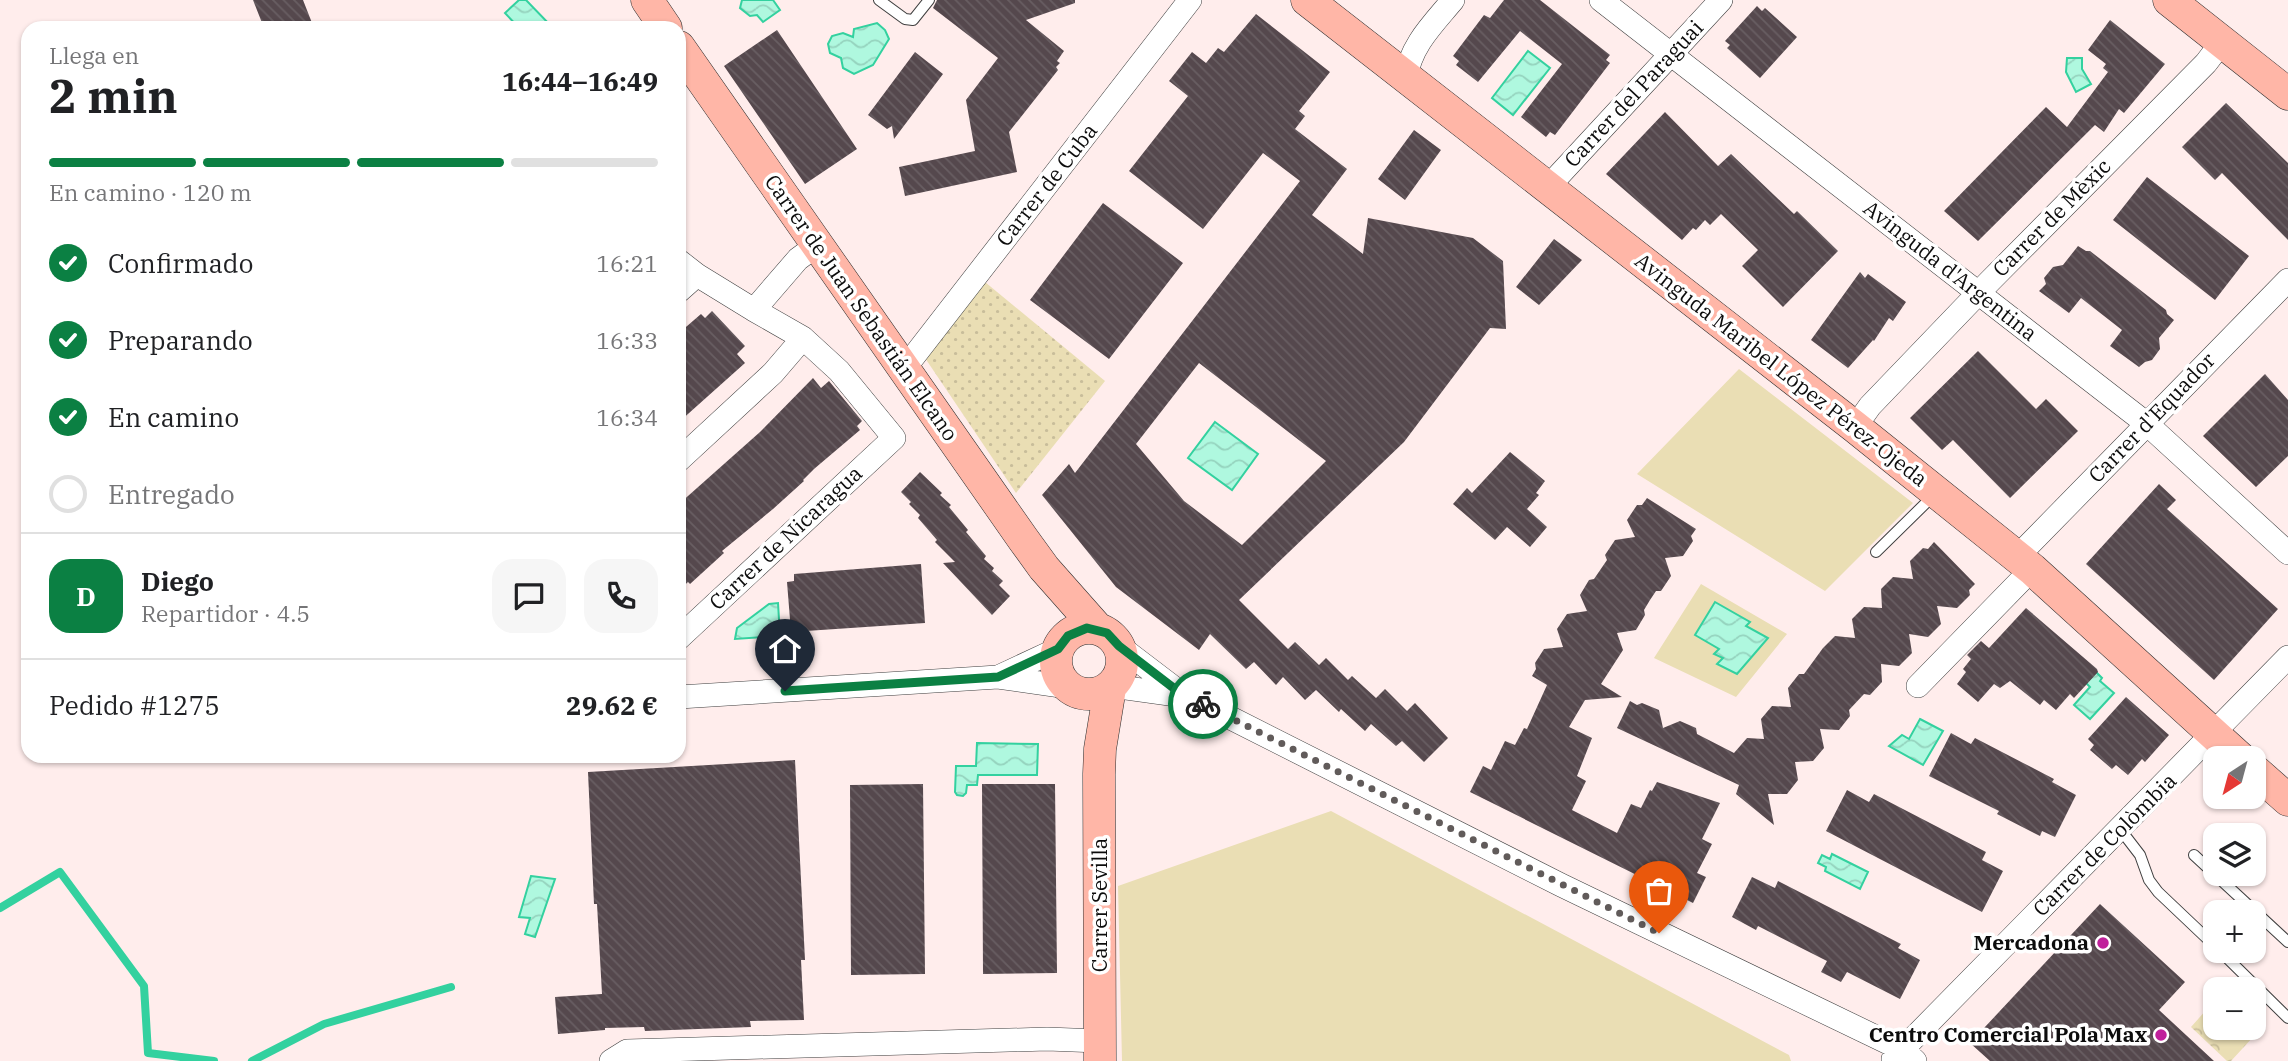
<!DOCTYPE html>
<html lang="es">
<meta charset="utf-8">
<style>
:root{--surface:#fff;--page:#f6f6f6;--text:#202124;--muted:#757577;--line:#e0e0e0;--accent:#0b8043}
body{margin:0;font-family:"IBM Plex Serif",serif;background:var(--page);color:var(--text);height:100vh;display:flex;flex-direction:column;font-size:26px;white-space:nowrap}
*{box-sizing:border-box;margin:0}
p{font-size:23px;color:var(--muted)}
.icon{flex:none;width:38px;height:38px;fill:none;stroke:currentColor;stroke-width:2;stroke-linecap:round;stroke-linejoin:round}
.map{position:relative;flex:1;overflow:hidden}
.sheet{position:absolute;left:21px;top:21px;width:665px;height:742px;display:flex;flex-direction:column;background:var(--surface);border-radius:21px;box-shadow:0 2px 5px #0004}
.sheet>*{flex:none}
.needle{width:46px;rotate:216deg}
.buttons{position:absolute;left:2203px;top:746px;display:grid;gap:14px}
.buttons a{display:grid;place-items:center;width:63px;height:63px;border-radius:14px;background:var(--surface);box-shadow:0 2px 5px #0004;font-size:35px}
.pin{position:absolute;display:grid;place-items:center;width:60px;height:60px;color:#fff;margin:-72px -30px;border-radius:50% 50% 50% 0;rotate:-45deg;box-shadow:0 0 7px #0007}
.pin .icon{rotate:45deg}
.courier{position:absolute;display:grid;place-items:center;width:70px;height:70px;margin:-35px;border:5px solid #0b8043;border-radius:50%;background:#fff;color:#222;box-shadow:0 2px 9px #0007}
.summary em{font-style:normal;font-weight:800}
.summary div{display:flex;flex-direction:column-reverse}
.summary{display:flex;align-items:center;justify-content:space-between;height:119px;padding:0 28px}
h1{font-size:46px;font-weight:800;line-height:52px}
.bar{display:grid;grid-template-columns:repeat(4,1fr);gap:10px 7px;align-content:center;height:84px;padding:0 28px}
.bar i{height:9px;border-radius:5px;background:var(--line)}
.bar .active{background:var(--accent)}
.bar p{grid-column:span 4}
.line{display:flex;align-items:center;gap:18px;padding:0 28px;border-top:2px solid var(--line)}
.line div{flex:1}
.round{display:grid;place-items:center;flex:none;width:74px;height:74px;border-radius:21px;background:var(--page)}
ol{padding:0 28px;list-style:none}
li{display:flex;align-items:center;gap:21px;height:77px}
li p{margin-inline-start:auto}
li .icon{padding:7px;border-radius:50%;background:var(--accent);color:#fff;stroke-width:4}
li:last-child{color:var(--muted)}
li i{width:38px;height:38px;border:4px solid var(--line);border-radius:50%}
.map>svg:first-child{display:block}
.grass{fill:#eadeb4}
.park{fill:url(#park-crowns)}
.garden{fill:url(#garden-dots)}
.water{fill:url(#water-waves);stroke:#33d19f;stroke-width:2}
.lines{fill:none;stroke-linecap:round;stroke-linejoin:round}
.stream{stroke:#33d19f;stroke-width:8}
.building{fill:url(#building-back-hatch);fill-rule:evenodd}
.lane-casing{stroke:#3f3f3f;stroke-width:12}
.street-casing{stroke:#3f3f3f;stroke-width:24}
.secondary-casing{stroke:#2e2e2e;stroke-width:33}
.lane{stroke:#fff;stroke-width:10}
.street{stroke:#fff;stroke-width:23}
.secondary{stroke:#ffb6a7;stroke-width:32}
.done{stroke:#615b5a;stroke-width:7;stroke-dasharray:0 12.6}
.route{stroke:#0b8043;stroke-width:9}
.poi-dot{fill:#c0209b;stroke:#fff;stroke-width:2.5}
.labels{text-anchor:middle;stroke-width:7;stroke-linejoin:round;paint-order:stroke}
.street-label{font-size:21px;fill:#0c0c0c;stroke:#fff}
.poi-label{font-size:21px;font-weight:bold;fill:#0c0c0c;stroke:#fff;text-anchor:end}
</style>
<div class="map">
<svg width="2288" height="1061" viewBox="0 0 2288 1061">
<defs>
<pattern id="park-crowns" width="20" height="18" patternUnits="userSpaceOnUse" patternTransform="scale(1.75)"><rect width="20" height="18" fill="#eadeb4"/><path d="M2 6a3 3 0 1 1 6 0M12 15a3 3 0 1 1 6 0" fill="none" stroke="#c8bd9a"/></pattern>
<pattern id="garden-dots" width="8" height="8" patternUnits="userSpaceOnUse" patternTransform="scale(1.75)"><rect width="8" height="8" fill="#eadeb4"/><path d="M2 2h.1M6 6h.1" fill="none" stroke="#c8bd9a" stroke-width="1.8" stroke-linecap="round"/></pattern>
<pattern id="water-waves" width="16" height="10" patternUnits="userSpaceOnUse" patternTransform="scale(1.75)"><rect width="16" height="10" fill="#aff8df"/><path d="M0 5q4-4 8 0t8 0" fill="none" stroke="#95d3be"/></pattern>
<pattern id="building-back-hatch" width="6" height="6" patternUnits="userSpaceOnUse" patternTransform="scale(1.75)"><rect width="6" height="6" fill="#55484d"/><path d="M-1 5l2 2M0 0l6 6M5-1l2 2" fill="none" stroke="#685e62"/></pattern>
</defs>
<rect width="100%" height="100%" fill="#ffedec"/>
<path class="grass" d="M1739 369 1913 503 1825 591 1637 474Z
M1701 584 1787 634 1736 697 1654 658Z
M1331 811 1789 1055 1791 1061H1122L1118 886Z"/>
<path class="park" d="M2215 1000 2216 1027H2245L2254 1036 2231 1061H2227L2191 1027Z"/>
<path class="garden" d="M985 282 1105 381 1016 493 925 358Z"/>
<path class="water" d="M519 0H526L553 28H519L505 13Z
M742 0H773L780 10 763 22 757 15 750 16 740 8Z
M877 23 885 30 889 39 873 65 854 74 843 68 841 58 830 53 828 44 832 36 843 33 853 37 854 29Z
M1528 51 1550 68 1513 115 1492 98Z
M2067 58H2082V69L2091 84 2076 92 2066 72Z
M1215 422 1258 454 1232 490 1188 458Z
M1715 602 1750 622 1746 626 1768 638 1737 674 1717 664 1723 658 1714 654 1719 649 1695 635Z
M778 603 780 636 735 639 737 628 769 604Z
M2096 672 2102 678 2100 681 2114 693 2090 719 2074 705 2090 687 2086 683Z
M1920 719 1943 731 1923 765 1889 746 1902 735 1909 739Z
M977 743 1038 744 1037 775H978L977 785H967L966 793 963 796 957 795 955 792 956 766H976Z
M1832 854 1868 872 1860 889 1825 871 1826 867 1818 863 1822 855 1830 859Z
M531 876 555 879 535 937 525 934 530 918 519 917Z"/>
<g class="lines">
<path class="stream" d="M0 908 60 872 144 986 148 1053 214 1061
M252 1061 324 1024 451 987"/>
</g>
<path class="building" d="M253 0H303L314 28H264Z
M937 0H1075V3L1026 20 1064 51 1057 61 1060 63 1056 67 1058 70 1009 132 1017 172 905 196 899 167 975 151 966 100 998 58 933 8Z
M1504 0H1540L1610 55 1606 60 1610 63 1555 135 1550 132 1546 137 1521 117 1562 64 1520 31 1478 82 1456 65 1459 61 1453 56 1484 15 1490 18Z
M1757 6 1762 11 1765 8 1797 37 1760 78 1727 48 1730 45 1725 41Z
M1256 14 1330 72 1299 111 1305 116 1295 129 1347 169 1312 215 1363 254 1368 218 1473 238 1503 261 1506 329 1490 328 1404 442 1239 600 1288 649 1295 642 1319 665 1326 658 1348 680 1352 676 1376 698 1385 689 1407 711 1415 703 1448 738 1424 762 1402 741 1396 746 1371 724 1365 731 1341 709 1339 712 1316 690 1305 700 1283 677 1276 685 1254 662 1246 669 1210 634 1199 650 1116 587 1042 495 1069 464 1075 473 1300 181 1263 153 1203 229 1129 171 1188 96 1169 81 1192 52 1206 63 1218 48 1224 52ZM1199 363 1326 461 1242 545 1184 501 1136 444Z
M2110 20 2165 64 2124 113 2119 109 2104 132 2095 125 1978 241 1944 211 2046 107 2067 127 2108 72 2103 68 2106 64 2088 50Z
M777 30 857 149 805 184 724 66Z
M915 52 943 74 894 139 892 126 887 129 868 115Z
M2226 103 2288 163V240L2222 173 2215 180 2182 147Z
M1665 112 1718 166 1731 154 1794 214 1797 211 1838 251 1783 307 1742 266 1758 250 1721 214 1710 225 1705 220 1696 230 1693 228 1682 240 1606 174Z
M1414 130 1441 150 1405 200 1378 179Z
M2147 177 2249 256 2215 300 2113 220Z
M1103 203 1183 263 1109 359 1030 300Z
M1554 239 1582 260 1539 305 1516 287Z
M2078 246 2086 251H2090L2166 310 2167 314 2174 320 2159 338 2160 349 2152 360 2145 362 2139 367 2110 346 2122 330 2081 298 2069 313 2039 291 2046 284 2044 278 2053 267 2063 265Z
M1860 272 1865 278 1868 274 1906 302 1893 321 1889 318 1874 341 1873 340 1848 368 1811 340Z
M712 311 745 346 737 354 745 363 679 422V386L685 380 679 372V333L701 314 705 318Z
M1978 351 2036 409 2046 399 2078 431 2010 498 1953 440 1942 450 1910 418Z
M2265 374 2288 400V456L2256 487 2203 436Z
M813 378 821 388 829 381 862 421 857 426 860 430 814 469 803 480 804 481 773 509 722 551 724 553 690 584 688 582 679 590V554L686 548 679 540V504L760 432Z
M1510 452 1545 481 1536 493 1539 495 1527 509 1547 527 1530 547 1507 527 1495 540 1453 504 1467 488 1472 493Z
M920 472 942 493 940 495 951 505 949 507 968 530 966 532 986 556 984 559 994 568 992 571 1003 581 999 585 1010 596 992 615 943 563 955 562 935 542 937 540 918 518 920 515 909 504 911 502 901 492Z
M2159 484 2176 500 2167 509 2278 609 2214 680 2086 564Z
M1647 498 1696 529 1691 536 1693 541 1683 556 1665 558 1671 576 1661 591H1656L1650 600 1644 610 1645 615 1636 630 1617 633 1623 650 1601 684 1622 697 1585 700 1569 727 1592 738 1577 776 1586 781 1572 810 1617 833 1631 804 1641 808 1650 790 1652 791 1657 782 1720 803 1702 839 1712 844 1697 873 1706 877 1693 903 1470 792 1483 766 1491 770 1505 741 1515 745 1524 728 1527 729 1547 685 1532 676 1536 669 1535 663 1544 649 1563 647 1557 629 1567 614 1587 611 1580 595 1589 580 1594 579 1607 560 1605 555 1615 540 1635 537 1627 520 1637 505H1642Z
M1934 542 1975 584 1969 590 1970 595 1957 608 1937 606 1941 624 1928 637 1909 634 1912 653 1899 666 1881 664 1882 682 1870 695 1864 694 1849 710 1850 716 1839 730 1820 729 1824 748 1813 761 1795 762 1798 780 1787 794H1768L1774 825 1736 794 1739 785 1617 728 1630 701 1637 705 1642 703 1659 710 1663 728 1680 721 1696 728 1697 734 1734 753 1747 738 1764 739 1761 719 1772 706 1791 707 1788 688 1799 674H1804L1823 648 1835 636 1855 638 1852 619 1864 607 1882 608 1881 589 1893 577 1913 579 1910 561 1923 548 1928 549Z
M921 564 925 623 791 632 787 582 794 581V574Z
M2026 608 2097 669 2098 672 2074 698 2070 694 2056 710 2044 700 2040 705 2010 681 2000 688 1994 684 1978 702 1957 684 1966 672 1963 669 1971 659 1967 655 1981 641 1989 648Z
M2126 697 2169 735 2145 762 2142 759 2128 775 2116 765 2112 769 2090 750 2094 745 2088 739Z
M1951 733 1971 744 1975 738 2054 779 2052 782 2076 795 2055 837 2042 831 2040 836 1997 814 1999 811 1929 776Z
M795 760 805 960H801L804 1020 750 1021 751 1027 645 1031 644 1027 605 1028V1030L558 1034 555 997 602 994 597 904H594L588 772Z
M923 784 925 974 851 975 850 785Z
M982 784H1055L1057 973 983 974Z
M1847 790 1869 802 1874 794 1986 852 1982 860 2003 871 1982 912 1826 831Z
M1752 877 1775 888 1778 881 1901 944 1898 948 1920 960 1900 999 1847 972 1841 982 1821 972 1827 961 1758 926 1756 930 1732 917Z
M2100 904 2185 982 2159 1010 2214 1061H1990L1970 1043Z"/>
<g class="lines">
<defs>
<path id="lane" d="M879 0 905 19 913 20 929 0
M1876 552 1935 494
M2120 829 2140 855 2149 880 2158 892 2216 947
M2194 855 2288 942
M2219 950 2288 1018"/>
<path id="street" d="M1601 0 2147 424 2288 553
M1406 78C1410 46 1433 24 1453 0
M1548 187 1721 0
M679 261 697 275 754 310 798 259 817 245
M679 291 697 275
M904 369 1190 0
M1855 427 1870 406 1989 282 2206 63 2222 42
M679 460 773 373 803 338
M2017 557 2288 280
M679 638 894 438 839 371 803 338 754 310
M1119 646 1182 694
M998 677 1058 649
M1112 686 1184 696 1207 706 1561 885 1903 1050 1915 1061
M1918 686 2032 569
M679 697 998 677 1068 687
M1893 1059 2288 657
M611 1061 627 1051 1047 1039 1099 1041"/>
<path id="secondary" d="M647 0 666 28
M1307 0 1855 427 2032 569 2240 758
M2169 0 2288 94
M679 47 1023 539 1044 568 1098 629
M1056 661a33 33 0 1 1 66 0a33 33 0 1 1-66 0Z
M2254 770 2288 800
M1100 1061 1099 774 1100 749 1110 688"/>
</defs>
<use href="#lane" class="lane-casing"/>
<use href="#street" class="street-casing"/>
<use href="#secondary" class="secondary-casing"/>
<use href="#lane" class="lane"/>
<use href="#street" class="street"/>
<use href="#secondary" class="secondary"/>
</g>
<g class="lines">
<path class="done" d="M1203 704 1659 933"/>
<path class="route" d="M785 691 998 677 1058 649 1068 636 1087 628 1107 633 1119 646 1184 696 1203 704"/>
</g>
<g class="poi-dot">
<circle cx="2103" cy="943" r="7"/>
<circle cx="2161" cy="1035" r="7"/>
</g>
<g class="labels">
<g class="street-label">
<text transform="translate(1634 94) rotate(-47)" y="7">Carrer del Paraguai</text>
<text transform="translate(1047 185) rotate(-52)" y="7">Carrer de Cuba</text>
<text transform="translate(2052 218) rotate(-45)" y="7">Carrer de Mèxic</text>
<text transform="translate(1950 271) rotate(38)" y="7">Avinguda d'Argentina</text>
<text transform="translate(861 308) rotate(55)" y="7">Carrer de Juan Sebastián Elcano</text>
<text transform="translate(1781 370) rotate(38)" y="7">Avinguda Maribel López Pérez-Ojeda</text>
<text transform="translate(2152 418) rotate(-46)" y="7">Carrer d'Equador</text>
<text transform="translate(786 538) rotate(-43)" y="7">Carrer de Nicaragua</text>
<text transform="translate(2105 845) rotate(-45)" y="7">Carrer de Colòmbia</text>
<text transform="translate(1100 905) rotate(-90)" y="7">Carrer Sevilla</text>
</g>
<g class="poi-label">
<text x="2089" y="950">Mercadona</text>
<text x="2147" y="1042">Centro Comercial Pola Max</text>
</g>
</g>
</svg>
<div class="buttons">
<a><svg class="needle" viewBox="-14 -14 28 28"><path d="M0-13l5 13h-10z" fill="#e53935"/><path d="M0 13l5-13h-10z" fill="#757577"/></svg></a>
<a><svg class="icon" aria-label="layers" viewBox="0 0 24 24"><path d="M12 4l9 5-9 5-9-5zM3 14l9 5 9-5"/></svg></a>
<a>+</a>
<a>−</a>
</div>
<div class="pin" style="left:1659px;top:933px;background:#ea580c"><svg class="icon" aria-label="bag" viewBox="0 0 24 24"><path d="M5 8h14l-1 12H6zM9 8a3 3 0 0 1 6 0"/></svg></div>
<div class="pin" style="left:785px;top:691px;background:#1f2937"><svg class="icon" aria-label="home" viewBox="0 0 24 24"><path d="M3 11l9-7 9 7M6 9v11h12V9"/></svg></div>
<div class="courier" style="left:1203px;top:704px"><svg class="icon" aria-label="bike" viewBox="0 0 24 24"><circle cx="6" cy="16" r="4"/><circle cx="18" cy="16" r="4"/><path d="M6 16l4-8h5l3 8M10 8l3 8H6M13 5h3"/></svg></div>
<section class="sheet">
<div class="summary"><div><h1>2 min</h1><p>Llega en</p></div><em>16:44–16:49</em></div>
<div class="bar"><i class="active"></i><i class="active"></i><i class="active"></i><i></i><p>En camino · 120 m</p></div>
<ol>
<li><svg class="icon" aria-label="check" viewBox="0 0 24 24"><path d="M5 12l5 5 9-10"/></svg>Confirmado<p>16:21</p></li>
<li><svg class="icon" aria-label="check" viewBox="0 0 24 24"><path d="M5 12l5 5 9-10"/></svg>Preparando<p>16:33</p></li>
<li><svg class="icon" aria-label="check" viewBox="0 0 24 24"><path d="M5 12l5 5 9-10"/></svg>En camino<p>16:34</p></li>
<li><i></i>Entregado</li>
</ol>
<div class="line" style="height:126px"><b class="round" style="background:var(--accent);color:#fff">D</b><div><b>Diego</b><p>Repartidor · 4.5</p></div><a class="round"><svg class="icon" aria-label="chat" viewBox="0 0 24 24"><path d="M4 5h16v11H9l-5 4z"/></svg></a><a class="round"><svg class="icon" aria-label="phone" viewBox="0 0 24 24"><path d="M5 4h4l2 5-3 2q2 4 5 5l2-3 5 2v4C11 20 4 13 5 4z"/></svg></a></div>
<div class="line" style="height:91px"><div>Pedido #1275</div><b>29.62 €</b></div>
</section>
</div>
